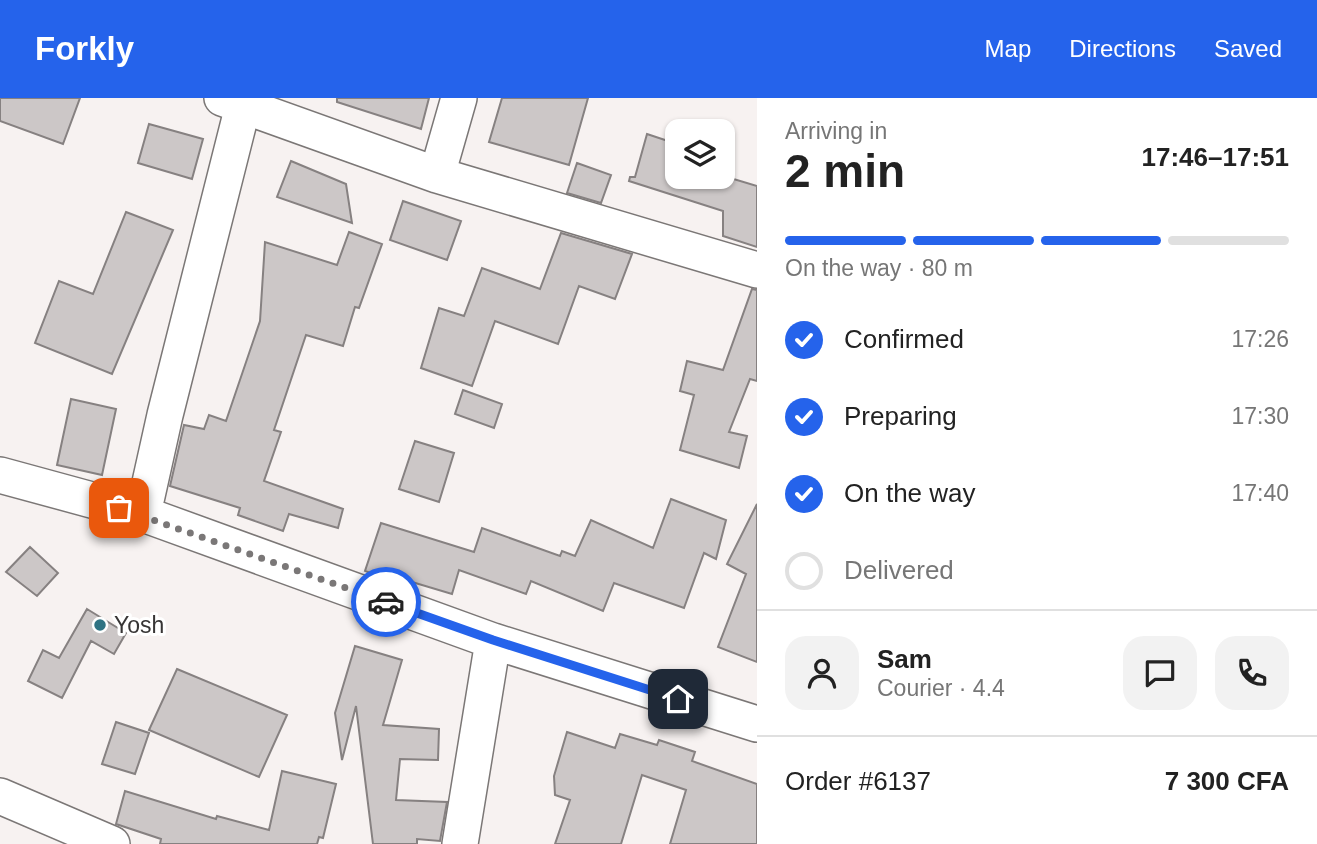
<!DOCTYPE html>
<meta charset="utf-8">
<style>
:root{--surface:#fff;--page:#f2f2f2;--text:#222;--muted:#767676;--line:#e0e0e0;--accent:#2563eb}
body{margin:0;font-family:Helvetica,sans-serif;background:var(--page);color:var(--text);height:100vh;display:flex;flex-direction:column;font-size:26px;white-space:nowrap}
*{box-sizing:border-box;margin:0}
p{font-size:23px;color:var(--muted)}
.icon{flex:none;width:38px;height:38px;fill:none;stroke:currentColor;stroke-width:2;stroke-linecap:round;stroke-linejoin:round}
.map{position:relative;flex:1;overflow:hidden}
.panel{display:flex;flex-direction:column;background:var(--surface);width:560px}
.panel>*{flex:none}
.buttons{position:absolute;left:665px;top:21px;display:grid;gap:14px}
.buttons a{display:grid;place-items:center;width:70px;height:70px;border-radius:14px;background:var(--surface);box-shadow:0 2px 5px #0004;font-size:35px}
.pin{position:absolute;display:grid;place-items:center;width:60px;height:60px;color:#fff;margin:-30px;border-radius:14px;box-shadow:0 4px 10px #0006}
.courier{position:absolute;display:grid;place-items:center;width:70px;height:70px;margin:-35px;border:5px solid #2563eb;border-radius:50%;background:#fff;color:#222;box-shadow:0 2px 9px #0007}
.headline em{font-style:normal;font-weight:600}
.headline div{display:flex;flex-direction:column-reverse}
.headline{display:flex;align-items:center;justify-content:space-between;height:119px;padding:0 28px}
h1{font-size:46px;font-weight:600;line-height:52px}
.bar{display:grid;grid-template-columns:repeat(4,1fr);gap:10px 7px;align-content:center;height:84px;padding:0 28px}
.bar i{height:9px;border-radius:5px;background:var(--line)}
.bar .selected{background:var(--accent)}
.bar p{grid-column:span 4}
.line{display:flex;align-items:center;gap:18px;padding:0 28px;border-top:2px solid var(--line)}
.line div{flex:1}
.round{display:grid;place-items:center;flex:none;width:74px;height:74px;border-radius:21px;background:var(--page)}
ol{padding:0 28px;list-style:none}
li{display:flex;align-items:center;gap:21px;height:77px}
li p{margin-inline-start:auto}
li .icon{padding:7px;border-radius:50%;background:var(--accent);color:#fff;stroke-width:4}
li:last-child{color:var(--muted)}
li i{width:38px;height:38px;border:4px solid var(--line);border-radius:50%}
header{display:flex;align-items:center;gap:42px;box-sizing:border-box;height:98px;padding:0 35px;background:var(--accent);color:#fff}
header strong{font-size:33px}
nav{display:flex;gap:38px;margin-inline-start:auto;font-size:24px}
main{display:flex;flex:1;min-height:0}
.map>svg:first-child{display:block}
.building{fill:#ccc7c7;stroke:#868181;stroke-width:2}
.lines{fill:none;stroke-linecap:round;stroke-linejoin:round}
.minor-casing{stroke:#7b7776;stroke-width:38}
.minor{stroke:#fff;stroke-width:35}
.done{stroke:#7a7777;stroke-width:7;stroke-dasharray:0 12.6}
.route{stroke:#2563eb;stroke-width:9}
.poi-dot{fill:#2f7383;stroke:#fff;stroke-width:2.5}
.labels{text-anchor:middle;stroke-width:6;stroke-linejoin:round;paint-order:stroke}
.poi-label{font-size:23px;fill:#373535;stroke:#fff;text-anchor:start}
</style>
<header>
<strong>Forkly</strong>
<nav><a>Map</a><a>Directions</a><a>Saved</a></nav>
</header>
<main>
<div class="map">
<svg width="757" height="746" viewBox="0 0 757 746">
<rect width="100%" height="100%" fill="#f7f2f1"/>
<path class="building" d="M0 0H80L63 46 0 23Z
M337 0H429L421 31 337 4Z
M502 0H588L569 67 489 44Z
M149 26 203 41 192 81 138 65Z
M647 36 677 46V79H727L757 88V149L723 138V113L629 83 630 79H635Z
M291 63 346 86 352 125 277 99Z
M577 65 611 77 601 105 567 95Z
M403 103 461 123 447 162 390 142Z
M126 114 173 132 112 276 35 245 59 183 93 196Z
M349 134 382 146 359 210 355 209 343 248 306 237 274 332 281 334 264 383 343 411 338 430 289 416 283 433 238 417 240 410 170 388 184 327 204 331 209 317 226 323 260 223 265 144 337 167Z
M561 135 632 156 615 201 579 188 558 246 495 223 472 288 421 270 439 210 464 218 482 170 540 191Z
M752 191 757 192V283L750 281 729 334 747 338 739 370 680 352 694 297 680 293 687 263 723 272Z
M463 292 502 306 494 330 455 316Z
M71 301 116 311 102 377 57 367Z
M415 343 454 355 439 404 399 391Z
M671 401 726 422 716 461 704 455 684 510 614 485 603 513 531 483 526 496 459 472 452 496 402 481 400 486 365 473 381 425 474 454 482 430 560 458 562 453 575 458 591 422 653 450Z
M757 406V564L718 549 746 476 727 466Z
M30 449 58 475 37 498 6 474Z
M87 511 126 535 114 556 91 543 62 600 28 583 43 552 59 560Z
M355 548 402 562 383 627 439 631 438 662 400 661 396 702 447 704 440 743 417 741V746H373L356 608 342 662 335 615Z
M177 571 287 617 259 679 149 632Z
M116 624 149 635 135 676 102 666Z
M567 634 615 650 620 636 657 647 659 642 695 654 692 663 757 686V746H670L686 692 642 677 621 746H555L570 702 555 697 554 678Z
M282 673 336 686 323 740 319 739 317 746H160L161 741 116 726 125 693 216 721 217 718 269 732Z"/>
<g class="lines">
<defs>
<path id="minor" d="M222 0 437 77 757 172
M437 77 459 0
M0 377 143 416 493 543 757 626
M143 416 165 317 245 0
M0 698 112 746
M460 746 493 543"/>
</defs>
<use href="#minor" class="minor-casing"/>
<use href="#minor" class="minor"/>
</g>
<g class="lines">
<path class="done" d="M119 410 386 504"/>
<path class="route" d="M386 504 493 542 678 601"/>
</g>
<circle class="poi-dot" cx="100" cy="527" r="7"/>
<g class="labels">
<g class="poi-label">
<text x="114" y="535">Yosh</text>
</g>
</g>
</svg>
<div class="buttons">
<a><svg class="icon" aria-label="layers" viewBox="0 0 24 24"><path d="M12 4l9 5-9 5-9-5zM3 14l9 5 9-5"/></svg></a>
</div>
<div class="pin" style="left:119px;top:410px;background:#ea580c"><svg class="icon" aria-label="bag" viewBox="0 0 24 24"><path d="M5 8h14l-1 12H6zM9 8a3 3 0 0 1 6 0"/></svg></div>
<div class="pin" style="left:678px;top:601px;background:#1f2937"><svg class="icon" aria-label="home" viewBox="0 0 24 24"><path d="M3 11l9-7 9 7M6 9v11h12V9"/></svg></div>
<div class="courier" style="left:386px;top:504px"><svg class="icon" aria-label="car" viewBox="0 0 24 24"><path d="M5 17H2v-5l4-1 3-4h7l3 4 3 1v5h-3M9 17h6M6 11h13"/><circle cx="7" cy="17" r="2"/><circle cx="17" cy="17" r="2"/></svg></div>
</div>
<section class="panel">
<div class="headline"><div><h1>2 min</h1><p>Arriving in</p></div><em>17:46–17:51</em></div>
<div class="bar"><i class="selected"></i><i class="selected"></i><i class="selected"></i><i></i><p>On the way · 80 m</p></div>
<ol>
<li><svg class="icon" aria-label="check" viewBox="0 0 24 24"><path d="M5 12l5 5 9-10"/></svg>Confirmed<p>17:26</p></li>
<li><svg class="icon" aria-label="check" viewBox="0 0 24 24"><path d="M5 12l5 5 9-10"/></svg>Preparing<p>17:30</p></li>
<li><svg class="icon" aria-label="check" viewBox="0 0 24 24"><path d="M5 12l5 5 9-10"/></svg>On the way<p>17:40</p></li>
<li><i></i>Delivered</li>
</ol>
<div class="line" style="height:126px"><a class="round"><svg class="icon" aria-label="person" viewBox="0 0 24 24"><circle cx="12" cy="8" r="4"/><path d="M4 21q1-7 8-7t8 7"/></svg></a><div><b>Sam</b><p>Courier · 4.4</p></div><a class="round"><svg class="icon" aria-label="chat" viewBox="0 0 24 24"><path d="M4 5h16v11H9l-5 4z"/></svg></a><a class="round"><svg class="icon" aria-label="phone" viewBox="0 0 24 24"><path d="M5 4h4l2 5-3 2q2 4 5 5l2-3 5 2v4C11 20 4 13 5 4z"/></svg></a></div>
<div class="line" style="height:91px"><div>Order #6137</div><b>7 300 CFA</b></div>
</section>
</main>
